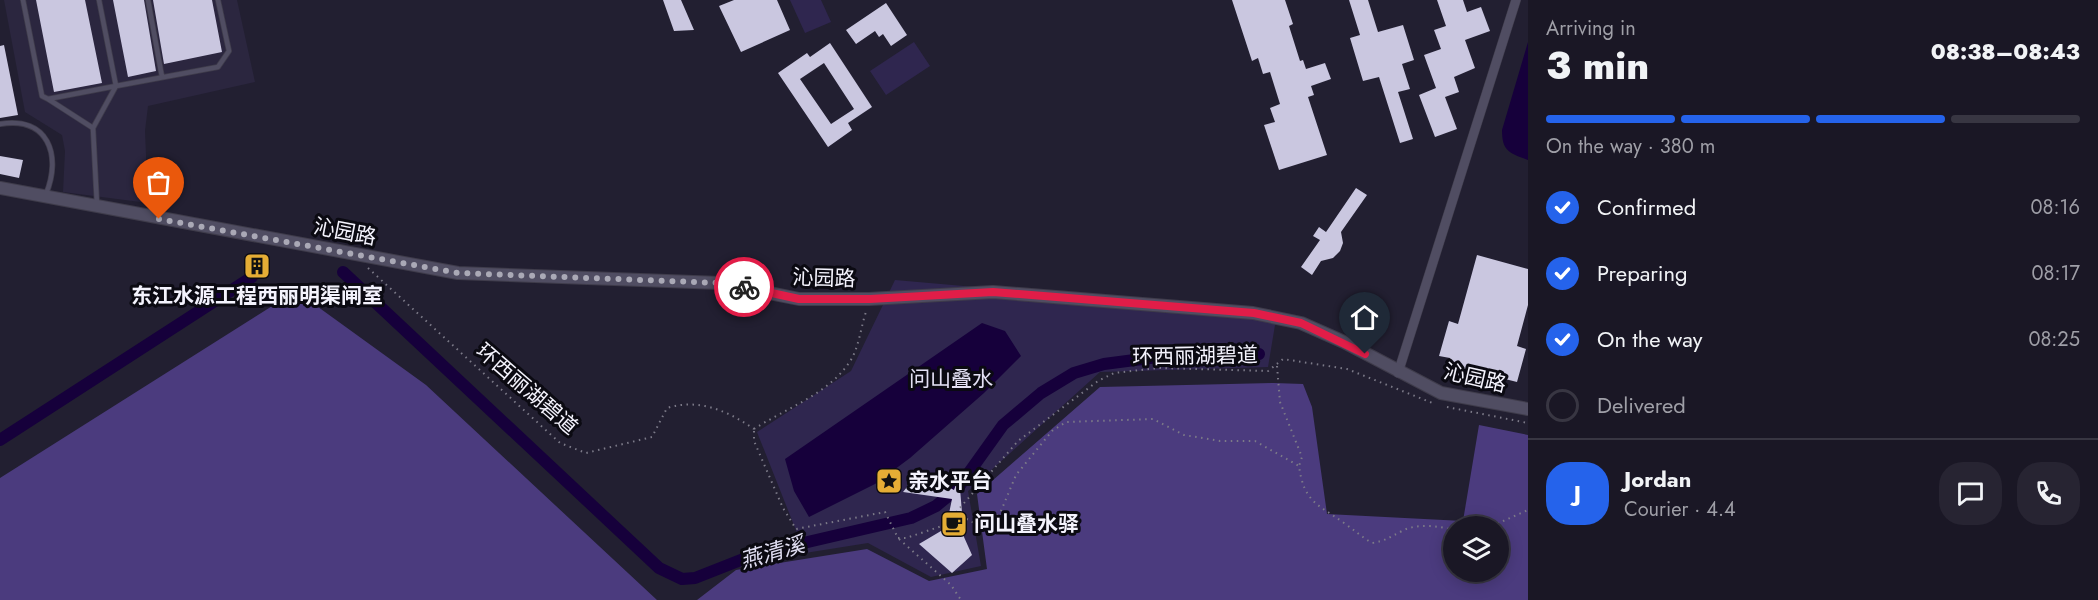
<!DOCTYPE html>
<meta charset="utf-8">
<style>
:root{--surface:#1a1725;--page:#272432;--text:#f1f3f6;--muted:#9f9fa7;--line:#383642;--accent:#2563eb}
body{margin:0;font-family:Jost,"Noto Sans SC",sans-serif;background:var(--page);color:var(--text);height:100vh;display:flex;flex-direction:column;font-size:22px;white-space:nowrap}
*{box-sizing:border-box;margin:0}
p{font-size:20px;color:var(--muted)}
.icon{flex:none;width:33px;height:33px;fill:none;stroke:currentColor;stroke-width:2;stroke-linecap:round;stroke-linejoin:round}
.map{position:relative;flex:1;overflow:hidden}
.details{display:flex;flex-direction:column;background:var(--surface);width:570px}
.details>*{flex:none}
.buttons{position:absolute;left:1443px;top:516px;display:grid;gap:12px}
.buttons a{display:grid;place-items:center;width:66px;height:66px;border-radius:50%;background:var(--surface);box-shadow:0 3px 15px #0003,0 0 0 2px var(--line);font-size:30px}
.pin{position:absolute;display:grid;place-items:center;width:51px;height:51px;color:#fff;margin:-62px -26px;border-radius:50% 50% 50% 0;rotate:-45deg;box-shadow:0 0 6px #0007}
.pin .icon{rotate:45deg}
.courier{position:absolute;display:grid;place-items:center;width:60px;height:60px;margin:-30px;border:4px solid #e11d48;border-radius:50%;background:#fff;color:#222;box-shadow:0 2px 8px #0007}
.head em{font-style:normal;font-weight:800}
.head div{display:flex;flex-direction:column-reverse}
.head{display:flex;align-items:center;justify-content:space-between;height:102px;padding:0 18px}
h1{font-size:39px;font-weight:800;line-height:45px}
.bar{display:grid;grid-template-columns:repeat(4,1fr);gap:9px 6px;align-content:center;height:72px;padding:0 18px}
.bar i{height:8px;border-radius:4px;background:var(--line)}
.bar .on{background:var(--accent)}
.bar p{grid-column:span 4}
.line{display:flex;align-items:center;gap:15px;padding:0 18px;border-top:2px solid var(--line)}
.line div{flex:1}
.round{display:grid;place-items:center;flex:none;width:63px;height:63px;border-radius:24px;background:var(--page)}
ol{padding:0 18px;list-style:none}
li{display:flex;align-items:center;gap:18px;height:66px}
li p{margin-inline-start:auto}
li .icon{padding:6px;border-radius:50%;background:var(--accent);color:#fff;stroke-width:4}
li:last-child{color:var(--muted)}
li i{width:33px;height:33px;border:3px solid var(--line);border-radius:50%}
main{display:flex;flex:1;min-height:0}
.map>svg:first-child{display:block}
.built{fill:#2b263f}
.green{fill:#2f264f}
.forest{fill:#4b3b7e;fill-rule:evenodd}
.water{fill:#16003b}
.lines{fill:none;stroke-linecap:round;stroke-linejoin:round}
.canal{stroke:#16003b;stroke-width:12}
.building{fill:#cac7e0;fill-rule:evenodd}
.service-casing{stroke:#3f3c4b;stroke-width:6}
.minor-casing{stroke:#3f3c4b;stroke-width:10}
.tertiary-casing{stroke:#3f3c4b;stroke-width:14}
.path{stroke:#7c7a88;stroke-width:2;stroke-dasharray:1.5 4.5;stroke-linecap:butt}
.service{stroke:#504d62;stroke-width:4.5}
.minor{stroke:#504d62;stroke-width:9}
.tertiary{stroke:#504d62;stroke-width:12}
.done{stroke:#aaa9b6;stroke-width:6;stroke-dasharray:0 10.8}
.route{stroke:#e11d48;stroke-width:8}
.labels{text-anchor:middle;stroke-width:6;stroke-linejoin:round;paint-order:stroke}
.street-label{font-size:21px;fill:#f4f3fd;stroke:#0b0a12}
.poi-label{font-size:21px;font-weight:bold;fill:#f4f3fd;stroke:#0b0a12;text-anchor:start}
.park-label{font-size:21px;fill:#e4e1f5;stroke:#0b0a12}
.water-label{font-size:22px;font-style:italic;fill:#e0def2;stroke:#0b0a12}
</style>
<main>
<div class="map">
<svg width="1528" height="600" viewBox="0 0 1528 600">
<rect width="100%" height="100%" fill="#221f31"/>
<path class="built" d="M4 0H237L255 82 148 106 145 131 148 203 63 192 65 151 62 135 25 112Z"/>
<path class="green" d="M790 0H821L831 22 805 33Z
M914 42 930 66 886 95 870 71Z
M895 280 1277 313 1268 367 1100 372 968 491 981 566 931 577 868 543 805 553 757 432 851 371Z"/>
<path class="forest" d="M296 291 426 385 657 600H0V478Z
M1274 383 1303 384 1312 407 1327 514 1463 521 1479 425 1528 435V600H697L736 570 867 549 929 581 987 569 977 494 1100 387ZM1498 526V572H1454V526Z"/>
<path class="water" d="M1528 42V160C1509 153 1502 151 1502 130Z
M982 323 1005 331 1021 356 984 393 910 458 875 484 809 517 794 491 785 459Z"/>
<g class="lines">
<path class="canal" d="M343 272 659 568 682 579 695 578 756 554 911 518 936 506 958 488 1003 425 1041 393 1074 373 1104 364 1219 349 1259 354
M0 440 252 277"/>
</g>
<path class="building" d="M36 0H85L102 83 54 92Z
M113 0H144L156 71 128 77Z
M153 0H212L222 52 164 64Z
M663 0H681L694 30 674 31Z
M734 0H777L790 30 741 52 719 6Z
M1232 0H1285L1293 24 1289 26 1300 61 1303 60 1306 69 1325 63 1331 79 1311 86 1314 95 1308 97 1327 155 1279 170 1264 125 1275 122 1270 108 1280 104 1270 72 1263 74 1258 58 1252 61Z
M1349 0H1368L1378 32 1403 25 1414 60 1402 64 1410 89 1398 92 1413 139 1400 143 1379 77 1363 81 1350 38 1360 35Z
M1437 0H1463L1467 12 1481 7 1490 31 1465 40 1475 68 1454 77 1459 92 1445 97 1457 129 1435 137 1419 95 1436 88 1424 55 1441 49 1434 30 1446 26Z
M886 3 907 35 891 46 883 34 879 37 875 31 856 44 846 30Z
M830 43 872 107 848 123 852 130 828 147 778 73 807 53 810 57ZM824 63 854 109 831 124 800 79Z
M4 45 18 115 0 118V46Z
M0 156 23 160 19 178 0 174Z
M1356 188 1367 195 1341 232 1343 243 1340 251 1333 258 1321 261 1312 275 1301 267 1320 240 1313 236 1319 227 1326 232Z
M1477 255 1528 269V305L1517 346 1526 349 1517 382 1477 372 1474 381 1446 373 1450 358 1439 356 1449 321 1458 324Z
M257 256 266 268 258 275 249 263Z
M919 472 954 490 959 476 964 537 972 555 952 573 919 544 946 528 952 499 903 492Z"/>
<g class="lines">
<defs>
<path id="service" d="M23 0 42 96 48 99 116 86 99 0
M148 0 162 77
M48 99 93 128
M0 124C48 116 62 155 46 194
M97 205 93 128 116 86 218 67 229 51 218 0"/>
<path id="minor" d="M1398 373 1516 0"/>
<path id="tertiary" d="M0 188 458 273 720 283 799 299H869L993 292 1253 313 1301 323 1344 342 1441 393 1528 409"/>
</defs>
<use href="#service" class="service-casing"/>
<use href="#minor" class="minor-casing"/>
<use href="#tertiary" class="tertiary-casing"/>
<path class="path" d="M368 268 560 443 586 453 652 437 667 408C699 398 728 411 754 429
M1277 366 1280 402 1302 457 1299 466
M1447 407 1528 423
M754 429C786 408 832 393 852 358 860 343 861 325 867 309
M754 431V441L783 508 796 529 885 512 898 538
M956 513 976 524 989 525 1001 511 1016 475 1052 431 1066 422 1153 419 1184 435 1220 441H1255L1299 466C1304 503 1318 504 1344 523 1354 530 1362 537 1372 543 1385 541 1390 537 1402 531 1416 523 1439 526 1454 530
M1492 526 1528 510
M898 538H906L945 525 1018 441 1098 381 1114 373 1159 368 1268 371 1283 359 1347 369 1435 404
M899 539 951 585 961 600"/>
<use href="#service" class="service"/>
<use href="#minor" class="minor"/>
<use href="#tertiary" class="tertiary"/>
</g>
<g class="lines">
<path class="done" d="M159 219 458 273 720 283 744 287"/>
<path class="route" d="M744 287 799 299H870L993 292 1254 313 1301 323 1365 354"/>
</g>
<defs>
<symbol id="building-square" viewBox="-11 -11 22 22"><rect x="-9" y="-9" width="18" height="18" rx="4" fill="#e5ad35" stroke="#0b0a12"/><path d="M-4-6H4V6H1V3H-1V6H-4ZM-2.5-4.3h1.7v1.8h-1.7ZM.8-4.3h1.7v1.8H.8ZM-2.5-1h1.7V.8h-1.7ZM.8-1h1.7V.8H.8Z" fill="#111"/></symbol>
<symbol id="sight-square" viewBox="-11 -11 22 22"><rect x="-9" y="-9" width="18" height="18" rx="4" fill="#e5ad35" stroke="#0b0a12"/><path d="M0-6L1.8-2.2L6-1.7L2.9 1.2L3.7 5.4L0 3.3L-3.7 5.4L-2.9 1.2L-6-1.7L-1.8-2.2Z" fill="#111"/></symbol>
<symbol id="cafe-square" viewBox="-11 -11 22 22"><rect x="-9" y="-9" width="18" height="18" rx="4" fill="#e5ad35" stroke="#0b0a12"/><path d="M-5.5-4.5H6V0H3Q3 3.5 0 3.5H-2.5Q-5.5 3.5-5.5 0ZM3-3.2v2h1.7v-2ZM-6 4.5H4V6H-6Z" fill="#111"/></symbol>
</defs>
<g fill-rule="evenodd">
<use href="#building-square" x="242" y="251" width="30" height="30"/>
<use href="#sight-square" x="874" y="466" width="30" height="30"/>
<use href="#cafe-square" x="939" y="509" width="30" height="30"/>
</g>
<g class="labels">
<g class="street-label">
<text transform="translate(345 232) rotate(11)" y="7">沁园路</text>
<text transform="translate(824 278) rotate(2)" y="7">沁园路</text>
<text transform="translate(1195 356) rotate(-1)" y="7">环西丽湖碧道</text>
<text transform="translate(1475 378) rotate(13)" y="7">沁园路</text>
<text transform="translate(527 389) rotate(41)" y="7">环西丽湖碧道</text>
</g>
<g class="poi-label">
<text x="257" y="303" text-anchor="middle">东江水源工程西丽明渠闸室</text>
<text x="908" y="488">亲水平台</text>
<text x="974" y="531">问山叠水驿</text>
</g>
<g class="park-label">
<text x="951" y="386">问山叠水</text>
</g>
<g class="water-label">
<text transform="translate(772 552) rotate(-16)" y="8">燕清溪</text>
</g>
</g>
</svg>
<div class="buttons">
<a><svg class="icon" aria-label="layers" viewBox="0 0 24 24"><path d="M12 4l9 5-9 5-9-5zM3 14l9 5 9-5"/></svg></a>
</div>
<div class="pin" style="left:159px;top:219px;background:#ea580c"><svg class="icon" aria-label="bag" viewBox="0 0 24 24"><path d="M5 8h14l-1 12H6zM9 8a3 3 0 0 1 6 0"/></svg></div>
<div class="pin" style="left:1365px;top:354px;background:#1f2937"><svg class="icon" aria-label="home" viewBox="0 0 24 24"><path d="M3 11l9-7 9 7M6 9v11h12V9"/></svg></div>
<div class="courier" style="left:744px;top:287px"><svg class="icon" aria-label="bike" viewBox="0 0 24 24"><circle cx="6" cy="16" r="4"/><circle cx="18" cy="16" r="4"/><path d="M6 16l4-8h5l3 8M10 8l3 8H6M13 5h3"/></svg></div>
</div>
<section class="details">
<div class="head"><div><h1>3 min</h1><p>Arriving in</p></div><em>08:38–08:43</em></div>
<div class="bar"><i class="on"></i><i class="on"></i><i class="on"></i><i></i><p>On the way · 380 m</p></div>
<ol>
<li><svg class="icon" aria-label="check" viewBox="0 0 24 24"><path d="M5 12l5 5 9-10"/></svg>Confirmed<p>08:16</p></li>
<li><svg class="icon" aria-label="check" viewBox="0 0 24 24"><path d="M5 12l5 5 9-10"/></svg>Preparing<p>08:17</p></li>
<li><svg class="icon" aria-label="check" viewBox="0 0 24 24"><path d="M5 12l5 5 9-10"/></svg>On the way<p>08:25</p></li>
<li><i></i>Delivered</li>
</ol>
<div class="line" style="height:108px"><b class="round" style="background:var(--accent);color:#fff">J</b><div><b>Jordan</b><p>Courier · 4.4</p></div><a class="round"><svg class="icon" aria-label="chat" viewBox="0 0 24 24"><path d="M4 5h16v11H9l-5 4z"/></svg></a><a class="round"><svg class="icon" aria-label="phone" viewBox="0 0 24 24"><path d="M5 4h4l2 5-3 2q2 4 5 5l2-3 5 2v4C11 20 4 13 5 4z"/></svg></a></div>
</section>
</main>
